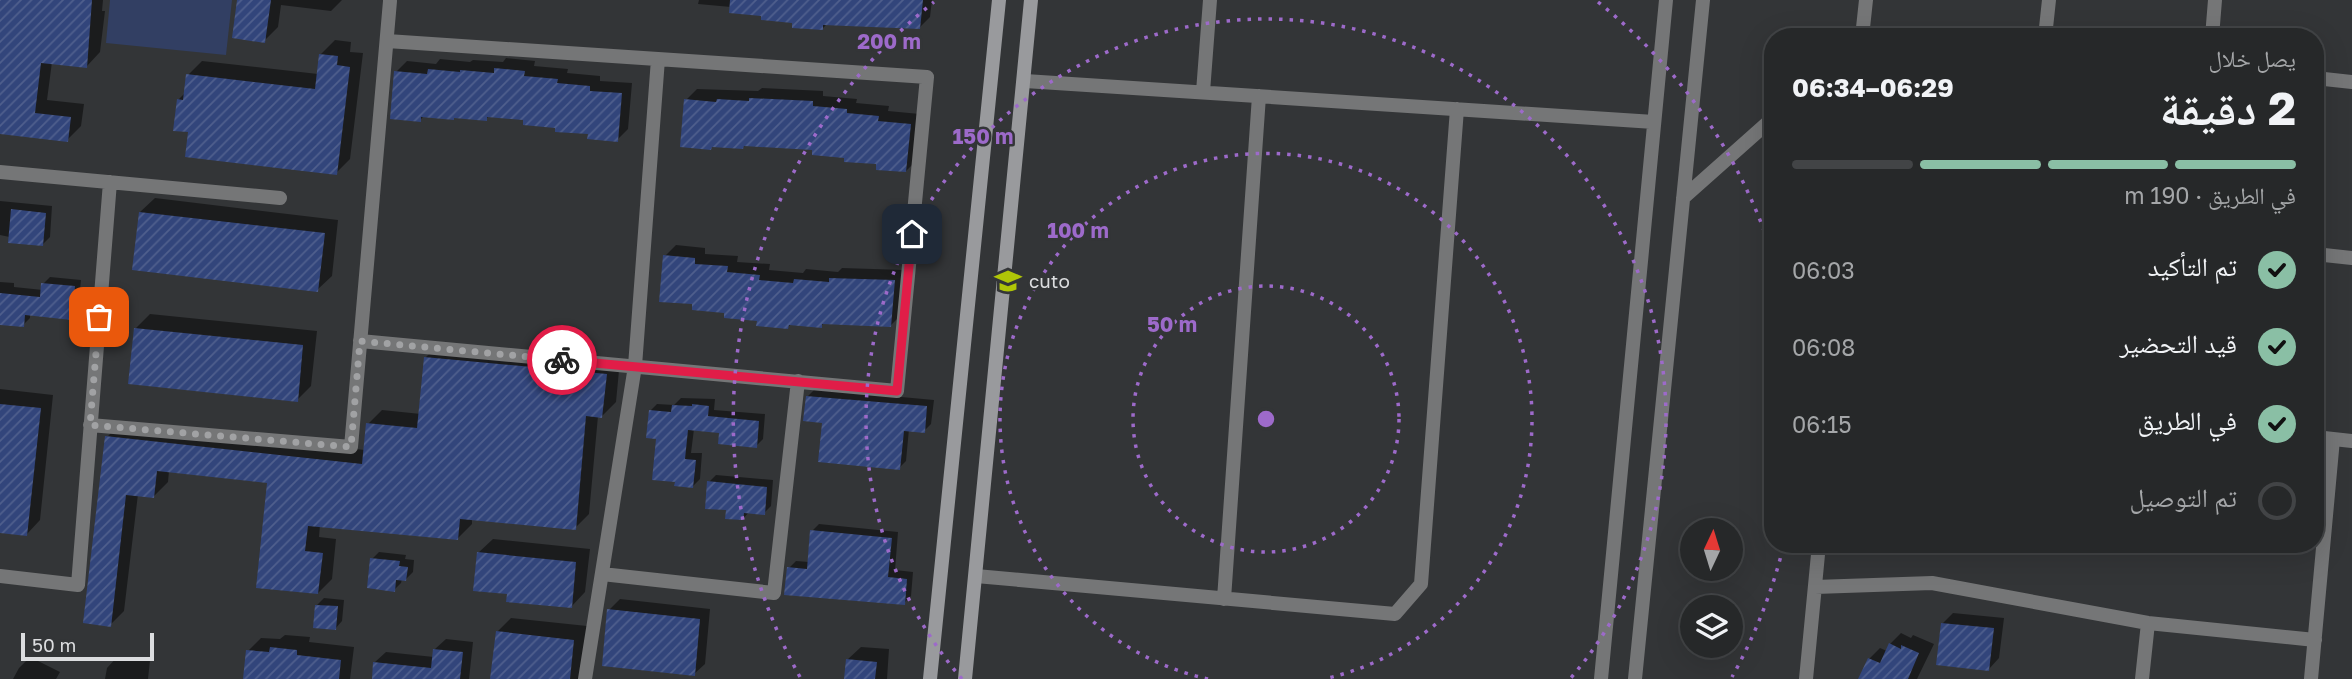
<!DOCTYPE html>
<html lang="ar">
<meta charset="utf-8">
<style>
:root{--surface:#262829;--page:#2e3031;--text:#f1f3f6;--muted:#a4a6a8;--line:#424446;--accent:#8abfa5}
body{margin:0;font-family:"Golos Text","Noto Naskh Arabic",sans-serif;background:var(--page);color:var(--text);direction:rtl;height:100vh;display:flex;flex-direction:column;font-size:26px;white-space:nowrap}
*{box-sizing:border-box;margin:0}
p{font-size:23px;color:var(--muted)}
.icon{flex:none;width:38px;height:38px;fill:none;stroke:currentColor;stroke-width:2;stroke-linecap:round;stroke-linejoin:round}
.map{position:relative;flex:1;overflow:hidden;direction:ltr}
.panel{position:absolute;left:1764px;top:28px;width:560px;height:525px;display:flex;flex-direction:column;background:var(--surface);border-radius:28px;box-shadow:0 7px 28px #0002,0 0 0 2px var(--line);direction:rtl}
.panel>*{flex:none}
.needle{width:46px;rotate:4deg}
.fabs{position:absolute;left:1680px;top:518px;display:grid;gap:14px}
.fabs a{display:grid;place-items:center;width:63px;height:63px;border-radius:50%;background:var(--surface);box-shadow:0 7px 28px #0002,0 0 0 2px var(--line);font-size:35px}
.scale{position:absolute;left:21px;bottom:18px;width:133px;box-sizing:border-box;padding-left:7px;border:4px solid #dcdddf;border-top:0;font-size:19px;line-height:24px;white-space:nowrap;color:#dcdddf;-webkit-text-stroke:5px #333537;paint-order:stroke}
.pin{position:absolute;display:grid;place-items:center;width:60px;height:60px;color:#fff;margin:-30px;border-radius:14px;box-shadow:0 4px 10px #0006}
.courier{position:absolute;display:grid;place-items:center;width:70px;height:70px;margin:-35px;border:5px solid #e11d48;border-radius:50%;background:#fff;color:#222;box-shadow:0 2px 9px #0007}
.overview em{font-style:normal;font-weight:700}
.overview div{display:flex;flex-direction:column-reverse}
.overview{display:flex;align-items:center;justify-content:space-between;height:119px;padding:0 28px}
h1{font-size:46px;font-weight:700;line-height:52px}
.bar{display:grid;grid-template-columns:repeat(4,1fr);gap:10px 7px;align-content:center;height:84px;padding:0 28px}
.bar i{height:9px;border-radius:5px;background:var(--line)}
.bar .on{background:var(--accent)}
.bar p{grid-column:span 4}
ol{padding:0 28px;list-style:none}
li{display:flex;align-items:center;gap:21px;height:77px}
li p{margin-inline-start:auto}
li .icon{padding:7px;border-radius:50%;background:var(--accent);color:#111;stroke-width:4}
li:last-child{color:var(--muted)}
li i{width:38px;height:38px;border:4px solid var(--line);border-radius:50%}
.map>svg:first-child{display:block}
.grass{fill:#323f63}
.shadow{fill:#0007}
.building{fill:url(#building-hatch)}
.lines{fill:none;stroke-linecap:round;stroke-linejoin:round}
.street{stroke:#757677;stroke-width:14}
.secondary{stroke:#999a9d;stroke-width:14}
.done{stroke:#a1a2a4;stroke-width:7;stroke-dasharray:0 12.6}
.route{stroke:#e11d48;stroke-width:9}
.ring{fill:none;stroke:#9d6aca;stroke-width:3.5;stroke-dasharray:3.5 7}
.labels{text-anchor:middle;stroke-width:5;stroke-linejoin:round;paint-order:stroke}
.poi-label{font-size:19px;fill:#dcdddf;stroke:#333537;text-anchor:start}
.centre{fill:#9d6aca;stroke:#333537;stroke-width:3.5}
.ring-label{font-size:21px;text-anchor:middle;font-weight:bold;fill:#9d6aca;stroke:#333537;stroke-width:5;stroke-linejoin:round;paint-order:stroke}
</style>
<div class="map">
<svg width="2352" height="679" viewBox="0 0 2352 679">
<defs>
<pattern id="building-hatch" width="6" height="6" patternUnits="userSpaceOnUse" patternTransform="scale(1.75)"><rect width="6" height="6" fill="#32457b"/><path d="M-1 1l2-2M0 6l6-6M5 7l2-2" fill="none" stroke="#4f5f8d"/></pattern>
</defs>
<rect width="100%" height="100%" fill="#333537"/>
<path class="grass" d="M110 0H232L226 55 106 43Z"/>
<path class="shadow" d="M0 0H103L102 11H105L100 52 87 66 52 62 47 100 84 104 81 126 67 140 0 132Z
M239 0H342L331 11 281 5 278 27 264 41Z
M699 0H932L930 17 919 28 827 24 822 29 731 7 698 4Z
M335 40 351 42 350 52 363 53 350 159 336 173 190 131 178 100 186 92 188 75 202 61 318 74 321 54Z
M506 58 535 61 534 66 568 69 567 73 600 76V81L632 83 628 129 617 140 525 118 490 115 486 119 424 116 420 120 396 72 407 61 436 64 440 59 470 62 473 60 503 62Z
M762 88 823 91V96L857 99 856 103 889 106 888 111 920 114 917 160 906 171 814 148 746 144 743 148 686 100 697 89 758 91Z
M155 198 338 220 332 276 317 290 140 212Z
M0 201 52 206 50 237 43 244 0 235Z
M676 245 705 248V254L738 256 737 262 770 264 769 270 803 273 806 269 838 272 842 268 905 270 902 314 891 325 825 322 821 326 791 324 788 327 694 303 665 256Z
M50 277 81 280 78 311 71 318 30 314V318L23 325 0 323V282L14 283V287L43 290V284Z
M150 314 317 331 311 386 297 400 136 328Z
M440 343 620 360 616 402 602 416H598L589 514 575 528 472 519V524L458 538 320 525 319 537 336 539 332 579 318 593 269 482 169 471 168 482 154 496 138 494 124 611 110 625 107 437 121 423 365 450 368 424 382 410 421 414 426 357Z
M0 389 53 395 40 520 27 534 0 531Z
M815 389 934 400 931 424 924 431 909 429 906 461 899 468 824 421 808 396Z
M681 398 715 399 714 410 765 414 763 439 756 446 721 432 694 429 691 453H702L700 479 693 486 658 437 650 411 657 404 674 405Z
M716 475 773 480 771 506 764 513 749 512 743 519 727 509 709 482Z
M819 524 898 532 895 570 913 572 911 596 904 603 789 568 796 561 809 562 812 531Z
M493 539 590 549 585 592 571 607 509 593 478 553Z
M379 552 406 555 405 559 414 560 413 572 406 579H402L401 583 394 590 372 559Z
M324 598 344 600 342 621 335 629 317 605Z
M620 599 710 609 705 664 694 674 609 610Z
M1953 613 2004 618 1999 658 1989 669 1942 624Z
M511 618 587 626 581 679H492L497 632Z
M1901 633 1911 638 1913 635 1934 644 1917 679H1860L1869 659 1880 648 1887 651 1890 644Z
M285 635 310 637 309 642 354 647 350 679H245L248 651 261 638 280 639Z
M446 639 473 642 469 679H373L375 662 386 652 434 657 435 649Z
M861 647 889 649 887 679H846L847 660Z
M30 657 60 672 56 679H13L19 668Z
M117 657 150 660 148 679H105L107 668Z"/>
<path class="building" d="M0 0H92L87 68 41 63 35 113 71 117 68 142 0 134Z
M237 0H271L265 43 232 38Z
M730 0H923L920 29 823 25V30L792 28V23L761 20V16L729 13Z
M319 54 338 56 337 65 350 67 337 175 185 157 188 132 173 131 177 99 183 100 186 74 315 89Z
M494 68 525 71 524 76 558 79 557 83 590 86V91L622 93 618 142 587 139 588 134 555 132V128L523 125V120L487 117V121L454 118V120L421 117V122L390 119 394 71 427 74 428 69 460 72V70L494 73Z
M749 98 813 101V106L847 109V113L879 116 878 121 911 124 906 172 876 170V164L844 162V158L812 155V150L744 146 743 149 712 147 711 150 680 147 684 99 716 102 717 99 749 101Z
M11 209 46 213 43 246 8 243Z
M139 212 325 233 318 292 132 270Z
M663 255 695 258V264L728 266 727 272 760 275 759 280 793 283 794 279 829 282V278L895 280 891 327 822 324V328L789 325 788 329 756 326 757 321 724 318V313L692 310V304L659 302Z
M41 283 75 286 72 320 25 315 24 327 0 325V293L40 297Z
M134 328 303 345 298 402 128 384Z
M424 357 607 374 602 418 586 416 576 530 460 519 458 540 308 526 305 551 323 553 318 594 256 588 267 483 157 471 154 498 126 495 111 627 83 623 105 436 362 464 366 423 417 428Z
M806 396 927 406 925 433 904 431 900 470 818 462 822 423 803 421Z
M0 404 41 408 27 536 0 533Z
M692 404 709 406 708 416 759 421 757 448 718 444 719 433 688 430 685 459 696 460 693 488 674 486 675 482 652 480 656 439 646 438 649 410 671 412 672 405 692 406Z
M707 481 767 487 765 515 744 513 743 520 725 519 726 510 705 509Z
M810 530 892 538 888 577 907 579 905 605 784 595 787 567 807 569Z
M477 552 576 562 572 608 506 602 507 594 473 591Z
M370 558 400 561 399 566 408 567 406 581 396 580 395 592 367 588Z
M315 605 338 606 336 630 313 628Z
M607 609 700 619 695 676 602 666Z
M1941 623 1994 628 1989 671 1936 665Z
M496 631 574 640 570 679H490Z
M1889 643 1901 649V645L1919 653 1908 679H1858L1868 658 1880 663Z
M270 647 297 650V655L341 660 339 679H243L246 650 269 652Z
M433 649 463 652 460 679H372L373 662 431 668Z
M846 659 877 662 875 679H844Z"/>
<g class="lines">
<path class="street" d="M1862 37 1866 0
M2045 37 2049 0
M2212 37 2215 0
M2315 78 2352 82
M1025 81 1654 122
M1203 92 1210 0
M0 172 280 198
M1683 198 1773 118
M2315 254 2352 258
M360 341 897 391 927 77 387 41
M90 425 351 447 390 1
M2315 437 2352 441
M602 574 774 593 798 381
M0 576 78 585 110 182
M976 576 1395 614 1421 584 1457 109
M1815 587 1932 583 2148 623 2315 640
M1224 599 1259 96
M585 679 635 366 658 59
M1601 679 1666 0
M1635 679 1703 0
M1806 679 1819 544
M2142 679 2148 623
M2311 679 2333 439"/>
<path class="secondary" d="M930 679 999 0
M965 679 1031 0"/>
</g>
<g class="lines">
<path class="done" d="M99 317 90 425 351 447 360 341 562 360"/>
<path class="route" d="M562 360 897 391 912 234"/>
</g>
<g class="ring">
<circle cx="1266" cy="419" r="133"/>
<path d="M1208 679A266 266 0 1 1 1324 679"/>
<path d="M962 679A400 400 0 1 1 1570 679"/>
<path d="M1783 548A533 533 0 0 1 1732 677M800 677A533 533 0 0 1 934 2M1598 2A533 533 0 0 1 1771 250"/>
</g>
<defs>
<symbol id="school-bare" viewBox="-9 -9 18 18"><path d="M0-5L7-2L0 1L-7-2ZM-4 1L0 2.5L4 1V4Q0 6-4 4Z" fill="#afc507" stroke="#333537" stroke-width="2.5" paint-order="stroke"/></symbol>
</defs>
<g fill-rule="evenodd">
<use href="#school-bare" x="989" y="262" width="38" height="38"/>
</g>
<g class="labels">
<g class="poi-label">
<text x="1029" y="288">cuto</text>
</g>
</g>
<circle cx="1266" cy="419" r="10" class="centre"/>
<g class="ring-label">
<text x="889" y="49">200 m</text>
<text x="983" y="144">150 m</text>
<text x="1078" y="238">100 m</text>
<text x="1172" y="332">50 m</text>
</g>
</svg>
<div class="fabs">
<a><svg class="needle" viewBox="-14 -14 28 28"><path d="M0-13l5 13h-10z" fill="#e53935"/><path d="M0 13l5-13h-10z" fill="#a4a6a8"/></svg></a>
<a><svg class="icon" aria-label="layers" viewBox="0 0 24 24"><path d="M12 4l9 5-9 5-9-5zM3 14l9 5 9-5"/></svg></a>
</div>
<div class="scale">50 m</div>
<div class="pin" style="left:99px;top:317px;background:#ea580c"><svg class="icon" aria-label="bag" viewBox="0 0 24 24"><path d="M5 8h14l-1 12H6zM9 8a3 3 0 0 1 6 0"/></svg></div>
<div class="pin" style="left:912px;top:234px;background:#1f2937"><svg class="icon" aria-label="home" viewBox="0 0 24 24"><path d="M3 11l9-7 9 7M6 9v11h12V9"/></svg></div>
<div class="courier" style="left:562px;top:360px"><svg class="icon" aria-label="bike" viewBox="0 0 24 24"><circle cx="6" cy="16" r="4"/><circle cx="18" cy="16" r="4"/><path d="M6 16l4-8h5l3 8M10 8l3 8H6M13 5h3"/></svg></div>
<section class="panel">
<div class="overview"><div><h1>2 دقيقة</h1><p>يصل خلال</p></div><em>06:29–06:34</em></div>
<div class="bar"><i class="on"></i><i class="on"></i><i class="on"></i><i></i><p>في الطريق · 190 m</p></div>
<ol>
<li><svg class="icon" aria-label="check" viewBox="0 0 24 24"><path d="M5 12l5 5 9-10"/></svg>تم التأكيد<p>06:03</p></li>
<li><svg class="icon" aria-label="check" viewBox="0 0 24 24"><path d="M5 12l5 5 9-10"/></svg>قيد التحضير<p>06:08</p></li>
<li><svg class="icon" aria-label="check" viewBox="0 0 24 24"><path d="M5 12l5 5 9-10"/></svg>في الطريق<p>06:15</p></li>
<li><i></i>تم التوصيل</li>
</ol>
</section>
</div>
